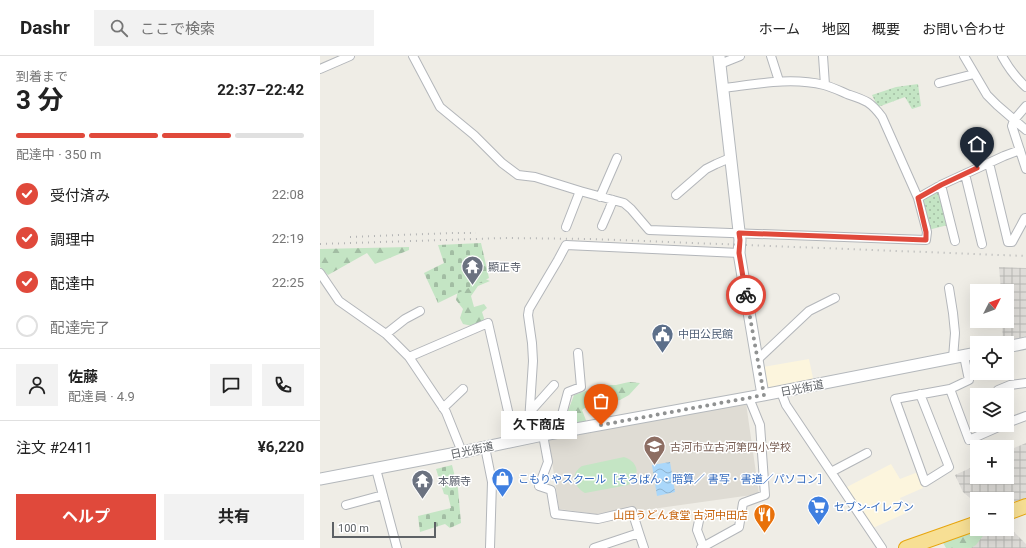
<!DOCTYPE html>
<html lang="ja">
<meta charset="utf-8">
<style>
:root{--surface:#fff;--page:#f2f2f2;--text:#222;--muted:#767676;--line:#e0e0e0;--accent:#e0493b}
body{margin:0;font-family:Roboto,"Noto Sans JP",sans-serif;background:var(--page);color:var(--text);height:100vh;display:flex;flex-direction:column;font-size:15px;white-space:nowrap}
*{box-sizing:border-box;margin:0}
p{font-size:13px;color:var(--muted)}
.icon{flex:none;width:22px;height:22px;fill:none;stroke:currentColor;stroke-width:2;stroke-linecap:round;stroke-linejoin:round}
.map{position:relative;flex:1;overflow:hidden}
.details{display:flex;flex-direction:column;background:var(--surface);width:320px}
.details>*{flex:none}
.needle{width:26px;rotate:48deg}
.controls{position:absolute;left:650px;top:228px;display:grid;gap:8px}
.controls a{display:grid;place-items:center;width:44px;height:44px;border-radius:0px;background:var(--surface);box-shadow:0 4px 16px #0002;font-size:20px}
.scale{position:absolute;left:12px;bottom:10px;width:104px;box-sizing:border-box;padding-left:4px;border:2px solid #5d6165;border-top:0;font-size:11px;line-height:14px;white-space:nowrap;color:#5d6165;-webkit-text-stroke:3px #fff;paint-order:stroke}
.pin{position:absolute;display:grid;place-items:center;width:34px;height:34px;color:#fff;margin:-41px -17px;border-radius:50% 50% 50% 0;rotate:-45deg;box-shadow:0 0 4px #0007}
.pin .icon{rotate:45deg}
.courier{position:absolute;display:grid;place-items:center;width:40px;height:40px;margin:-20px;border:3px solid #e0493b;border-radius:50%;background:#fff;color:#222;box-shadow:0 1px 5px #0007}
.bubble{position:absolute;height:28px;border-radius:0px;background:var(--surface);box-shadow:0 4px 16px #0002;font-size:13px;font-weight:700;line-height:28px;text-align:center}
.head em{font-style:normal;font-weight:700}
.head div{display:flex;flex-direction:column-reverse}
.head{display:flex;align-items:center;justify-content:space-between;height:68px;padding:0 16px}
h1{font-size:26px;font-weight:700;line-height:30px}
.bar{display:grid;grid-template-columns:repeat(4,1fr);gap:6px 4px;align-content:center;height:48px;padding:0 16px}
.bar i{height:5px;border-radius:3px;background:var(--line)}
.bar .selected{background:var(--accent)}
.bar p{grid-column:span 4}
.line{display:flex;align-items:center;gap:10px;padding:0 16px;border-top:1px solid var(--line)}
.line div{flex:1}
.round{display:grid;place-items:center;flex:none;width:42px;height:42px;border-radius:0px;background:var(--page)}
ol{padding:0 16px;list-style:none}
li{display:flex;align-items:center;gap:12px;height:44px}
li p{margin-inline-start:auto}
li .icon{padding:4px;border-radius:50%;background:var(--accent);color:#fff;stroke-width:4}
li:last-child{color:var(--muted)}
li i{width:22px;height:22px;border:2px solid var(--line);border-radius:50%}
.cta{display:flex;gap:8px;margin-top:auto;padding:8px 16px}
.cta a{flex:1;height:46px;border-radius:0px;background:var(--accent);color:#fff;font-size:16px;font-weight:700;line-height:46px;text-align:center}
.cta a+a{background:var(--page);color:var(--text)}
header{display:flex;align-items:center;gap:24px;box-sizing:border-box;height:56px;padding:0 20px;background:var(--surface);border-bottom:1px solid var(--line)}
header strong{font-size:19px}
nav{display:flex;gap:22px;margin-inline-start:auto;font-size:14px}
.search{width:280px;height:36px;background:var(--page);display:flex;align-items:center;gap:10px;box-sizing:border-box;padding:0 14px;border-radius:0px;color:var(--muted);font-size:15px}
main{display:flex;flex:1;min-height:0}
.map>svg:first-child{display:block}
.commercial{fill:#fcf5dd}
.industrial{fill:url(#industrial-grid)}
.education{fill:#dfdcd4}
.grass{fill:url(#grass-dots)}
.forest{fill:url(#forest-firs)}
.cemetery{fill:url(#cemetery-stones)}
.garden{fill:#c4e5c4}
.water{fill:url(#water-waves)}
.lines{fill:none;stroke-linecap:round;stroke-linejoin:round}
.street-casing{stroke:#b3b6ba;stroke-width:10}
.secondary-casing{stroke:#b4b8bc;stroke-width:13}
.highway-casing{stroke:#e7a50d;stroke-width:16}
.street{stroke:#fff;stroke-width:8}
.secondary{stroke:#fff;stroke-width:11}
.highway{stroke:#f7df94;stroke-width:14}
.rail{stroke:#b4b5b5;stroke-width:2;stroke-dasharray:1 5;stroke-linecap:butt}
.done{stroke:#909292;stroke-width:4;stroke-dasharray:0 7.2}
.route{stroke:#e0493b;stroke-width:5}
.labels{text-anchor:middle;stroke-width:3;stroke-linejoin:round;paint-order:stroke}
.worship-label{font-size:11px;fill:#5b616d;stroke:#fff;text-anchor:start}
.service-label{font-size:11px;fill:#4e5e75;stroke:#fff;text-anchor:start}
.street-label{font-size:11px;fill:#5d6165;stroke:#fff}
.education-label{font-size:11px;fill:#785e54;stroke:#fff;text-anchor:start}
.shop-label{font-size:11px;fill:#366cbe;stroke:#fff;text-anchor:start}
.food-label{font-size:11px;fill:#c56008;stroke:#fff;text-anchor:end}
</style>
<header>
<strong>Dashr</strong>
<div class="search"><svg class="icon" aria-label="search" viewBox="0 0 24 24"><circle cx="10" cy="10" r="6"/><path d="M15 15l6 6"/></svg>ここで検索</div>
<nav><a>ホーム</a><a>地図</a><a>概要</a><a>お問い合わせ</a></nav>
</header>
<main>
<section class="details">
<div class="head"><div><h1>3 分</h1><p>到着まで</p></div><em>22:37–22:42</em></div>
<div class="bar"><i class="selected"></i><i class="selected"></i><i class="selected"></i><i></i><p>配達中 · 350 m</p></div>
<ol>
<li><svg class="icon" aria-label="check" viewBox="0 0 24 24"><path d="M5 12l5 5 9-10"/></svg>受付済み<p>22:08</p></li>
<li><svg class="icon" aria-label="check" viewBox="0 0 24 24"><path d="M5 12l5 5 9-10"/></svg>調理中<p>22:19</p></li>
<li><svg class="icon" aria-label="check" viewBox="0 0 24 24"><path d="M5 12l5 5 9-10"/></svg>配達中<p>22:25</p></li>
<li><i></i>配達完了</li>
</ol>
<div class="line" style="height:72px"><a class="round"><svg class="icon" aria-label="person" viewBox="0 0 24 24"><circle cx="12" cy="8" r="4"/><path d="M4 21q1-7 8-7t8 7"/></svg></a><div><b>佐藤</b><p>配達員 · 4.9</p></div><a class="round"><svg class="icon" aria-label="chat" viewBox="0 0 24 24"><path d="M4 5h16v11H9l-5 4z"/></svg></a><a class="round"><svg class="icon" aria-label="phone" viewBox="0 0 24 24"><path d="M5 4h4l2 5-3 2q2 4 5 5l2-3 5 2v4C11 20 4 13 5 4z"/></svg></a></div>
<div class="line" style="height:52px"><div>注文 #2411</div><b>¥6,220</b></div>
<div class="cta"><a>ヘルプ</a><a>共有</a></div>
</section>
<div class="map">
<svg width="706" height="492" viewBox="0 0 706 492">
<defs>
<pattern id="industrial-grid" width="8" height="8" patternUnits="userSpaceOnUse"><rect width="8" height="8" fill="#dedcd8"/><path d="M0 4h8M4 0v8" fill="none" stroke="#b7b6b3"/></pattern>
<pattern id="grass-dots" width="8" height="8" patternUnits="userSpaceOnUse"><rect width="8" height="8" fill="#c4e5c4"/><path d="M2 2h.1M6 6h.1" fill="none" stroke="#a2bda3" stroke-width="1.8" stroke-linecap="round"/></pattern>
<pattern id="forest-firs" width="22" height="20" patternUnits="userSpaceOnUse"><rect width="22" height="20" fill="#c4e5c4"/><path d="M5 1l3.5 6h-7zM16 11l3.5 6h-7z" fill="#a2bda3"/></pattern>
<pattern id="cemetery-stones" width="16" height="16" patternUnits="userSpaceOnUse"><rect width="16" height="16" fill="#c4e5c4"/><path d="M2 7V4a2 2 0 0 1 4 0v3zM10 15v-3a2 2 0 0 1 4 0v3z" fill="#a2bda3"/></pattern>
<pattern id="water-waves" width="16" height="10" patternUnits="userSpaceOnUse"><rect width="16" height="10" fill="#aad7fa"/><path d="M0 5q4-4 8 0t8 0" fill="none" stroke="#8eb2ce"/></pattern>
</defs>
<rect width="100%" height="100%" fill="#efede6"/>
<path class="commercial" d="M489 303 494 327 447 335 443 311Z
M571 408 580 423 598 416 603 432 580 442 586 457 553 472 525 432Z"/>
<path class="industrial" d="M679 211 706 212V284L683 287 682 265H687V235H681Z
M706 387V442L687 448V443H657V448L643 436 635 419 657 409V421H687V395Z
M687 469 706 488V492H649L662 480 672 473H687Z"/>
<path class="education" d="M426 347 439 438 318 455 276 458 239 453 229 384Z"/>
<path class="grass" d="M598 28 601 50 592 53 585 41 558 51 552 39 576 31Z
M620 132 628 169 608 174 599 143Z"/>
<path class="forest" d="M89 191V194L55 208 47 197 8 219 0 211V193Z
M163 222 170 225 158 230 151 240 154 251 164 248 167 252 162 256 164 262 163 267 152 270 143 268 140 262 143 253 136 244 138 234Z
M309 326 320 327 309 339 300 344 280 348 271 347 262 354 267 367 242 371 254 339 283 329H296Z
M657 473H663L666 476 656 489 651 492H626L622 485Z"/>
<path class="cemetery" d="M161 187 169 222 118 247 104 217 124 207 118 189Z
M132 409 138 433 141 467 130 472 125 468 100 476 98 460 131 452 128 439 124 438 116 413Z"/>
<path class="garden" d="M304 401C319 406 321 420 308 429L265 437C253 430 250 418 262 410Z"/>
<path class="water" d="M350 406 355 436 337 440 332 409Z"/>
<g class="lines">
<defs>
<path id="street" d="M93 0 120 51 154 79 182 107 198 119 215 121 260 135 304 147 311 153 329 174 606 184 607 176 598 142 562 61C550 45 545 44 527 38 520 35 512 31 504 29 471 21 437 28 404 32
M451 0 459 25
M503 0 505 29
M644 0 667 39 677 49 706 74
M682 0C688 11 696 22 706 31
M400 8 420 0
M0 13 30 0
M619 27 654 18
M706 50 694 64 692 70 706 113
M669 107 688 186H692L705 162H706
M645 118 662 188
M621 129 635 185
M356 139 386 113 396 108 410 102
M280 141 297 102
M598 142 621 129 684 100 700 94
M282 170 289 154 293 144
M246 171 260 135
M0 217 19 245 66 278 89 301 126 356 142 396
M629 232 633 257 635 277 633 302
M66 278 85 263 100 255
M644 300 649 324 630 333 649 384 683 369
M89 301 168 267 195 386
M437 304 489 255 515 242
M461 336 466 349 562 492
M600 338 629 411 605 426 575 343 630 333
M680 339 678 334 690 329 706 327
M123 352 143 333
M209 357 234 329
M687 367 706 360
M237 377 248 336 261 331 258 297
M223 379 228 406 219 430 231 434 235 458 278 463 312 455 319 477
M212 382 209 366 213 305 212 287 208 259 209 253 238 204 246 189 419 197
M165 391 172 426 170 492
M56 413 77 492
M511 416 547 397
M26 449 63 439
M380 460 377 474 384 492
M274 492 319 477 324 492
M381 492 419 471 423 447 445 439 440 369 429 342"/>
<path id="secondary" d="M399 0 420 184 419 197 443 339
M687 291 706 287
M0 423 142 396 223 379 443 339 657 297"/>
<path id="highway" d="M687 457 706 450
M586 492 657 467"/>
</defs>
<use href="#street" class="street-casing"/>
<use href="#secondary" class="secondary-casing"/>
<use href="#highway" class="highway-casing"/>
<use href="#street" class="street"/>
<use href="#secondary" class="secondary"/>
<use href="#highway" class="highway"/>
<path class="rail" d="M30 181 131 177H156
M0 188 185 182 272 183 706 200"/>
</g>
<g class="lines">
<path class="done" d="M281 369 444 339 426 239"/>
<path class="route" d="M426 239 419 197 420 184 419 177 606 184V176L598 142 621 129 657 112"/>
</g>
<defs>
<symbol id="temple-pin" viewBox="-11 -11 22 30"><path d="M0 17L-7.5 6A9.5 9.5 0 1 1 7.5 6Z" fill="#6b7280" stroke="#fff"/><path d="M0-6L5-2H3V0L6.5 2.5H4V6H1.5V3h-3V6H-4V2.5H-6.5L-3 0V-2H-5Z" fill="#fff"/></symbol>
<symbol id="civic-pin" viewBox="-11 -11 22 30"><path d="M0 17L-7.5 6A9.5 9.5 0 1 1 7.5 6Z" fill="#5c6f8a" stroke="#fff"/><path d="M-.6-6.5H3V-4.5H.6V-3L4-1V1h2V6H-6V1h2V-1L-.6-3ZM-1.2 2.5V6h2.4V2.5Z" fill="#fff"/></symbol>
<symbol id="school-pin" viewBox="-11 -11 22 30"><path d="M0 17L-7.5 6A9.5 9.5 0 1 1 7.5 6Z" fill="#8d6e63" stroke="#fff"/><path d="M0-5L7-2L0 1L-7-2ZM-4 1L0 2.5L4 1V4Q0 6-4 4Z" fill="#fff"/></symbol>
<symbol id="shop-pin" viewBox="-11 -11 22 30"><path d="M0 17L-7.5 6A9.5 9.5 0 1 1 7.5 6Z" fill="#3f7fe0" stroke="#fff"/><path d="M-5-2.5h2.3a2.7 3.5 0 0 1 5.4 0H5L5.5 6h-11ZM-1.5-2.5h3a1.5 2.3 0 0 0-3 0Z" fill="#fff"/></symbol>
<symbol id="supermarket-pin" viewBox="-11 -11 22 30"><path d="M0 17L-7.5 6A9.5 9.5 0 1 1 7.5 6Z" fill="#3f7fe0" stroke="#fff"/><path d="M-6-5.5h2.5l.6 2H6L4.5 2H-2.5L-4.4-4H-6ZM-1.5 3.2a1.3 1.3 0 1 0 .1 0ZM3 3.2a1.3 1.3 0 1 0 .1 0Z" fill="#fff"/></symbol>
<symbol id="restaurant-pin" viewBox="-11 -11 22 30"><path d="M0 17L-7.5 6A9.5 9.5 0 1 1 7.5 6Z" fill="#e8710a" stroke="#fff"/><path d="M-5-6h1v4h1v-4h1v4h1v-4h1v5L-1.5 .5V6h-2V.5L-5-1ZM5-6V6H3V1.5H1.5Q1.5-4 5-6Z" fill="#fff"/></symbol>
</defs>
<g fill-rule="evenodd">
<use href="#temple-pin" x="140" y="198" width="25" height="34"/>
<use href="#civic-pin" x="330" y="266" width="25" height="34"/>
<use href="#school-pin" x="322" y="378" width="25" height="34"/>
<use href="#shop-pin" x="170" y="410" width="25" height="34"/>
<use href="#temple-pin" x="90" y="412" width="25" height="34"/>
<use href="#supermarket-pin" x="486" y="438" width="25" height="34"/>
<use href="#restaurant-pin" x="432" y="446" width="25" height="34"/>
</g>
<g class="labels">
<g class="worship-label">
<text x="168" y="215">顯正寺</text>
<text x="118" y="429">本願寺</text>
</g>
<g class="service-label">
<text x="358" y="282">中田公民館</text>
</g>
<g class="street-label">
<text transform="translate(482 332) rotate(-11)" y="4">日光街道</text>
<text transform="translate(152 394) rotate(-12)" y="4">日光街道</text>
</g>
<g class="education-label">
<text x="350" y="395">古河市立古河第四小学校</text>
</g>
<g class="shop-label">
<text x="198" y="427">こもりやスクール［そろばん・暗算／ 書写・書道／パソコン］</text>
<text x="514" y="455">セブン-イレブン</text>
</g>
<g class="food-label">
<text x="428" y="463">山田うどん食堂 古河中田店</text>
</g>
</g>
</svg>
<div class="controls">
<a><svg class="needle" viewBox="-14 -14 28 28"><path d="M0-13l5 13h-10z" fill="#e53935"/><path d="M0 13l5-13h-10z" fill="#767676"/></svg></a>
<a><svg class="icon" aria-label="locate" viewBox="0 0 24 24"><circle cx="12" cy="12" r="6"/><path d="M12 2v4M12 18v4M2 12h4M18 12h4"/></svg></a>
<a><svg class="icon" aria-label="layers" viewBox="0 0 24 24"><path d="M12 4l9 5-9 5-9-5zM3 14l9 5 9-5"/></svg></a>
<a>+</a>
<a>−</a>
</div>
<div class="scale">100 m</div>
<div class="pin" style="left:281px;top:369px;background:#ea580c"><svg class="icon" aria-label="bag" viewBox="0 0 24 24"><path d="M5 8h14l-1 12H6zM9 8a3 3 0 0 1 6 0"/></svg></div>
<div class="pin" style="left:657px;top:112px;background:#1f2937"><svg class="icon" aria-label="home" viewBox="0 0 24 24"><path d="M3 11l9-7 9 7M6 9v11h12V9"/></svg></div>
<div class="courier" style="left:426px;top:239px"><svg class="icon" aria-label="bike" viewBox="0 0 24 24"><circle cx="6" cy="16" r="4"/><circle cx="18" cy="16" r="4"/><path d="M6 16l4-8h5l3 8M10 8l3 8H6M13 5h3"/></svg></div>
<div class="bubble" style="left:181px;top:355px;width:76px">久下商店</div>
</div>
</main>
